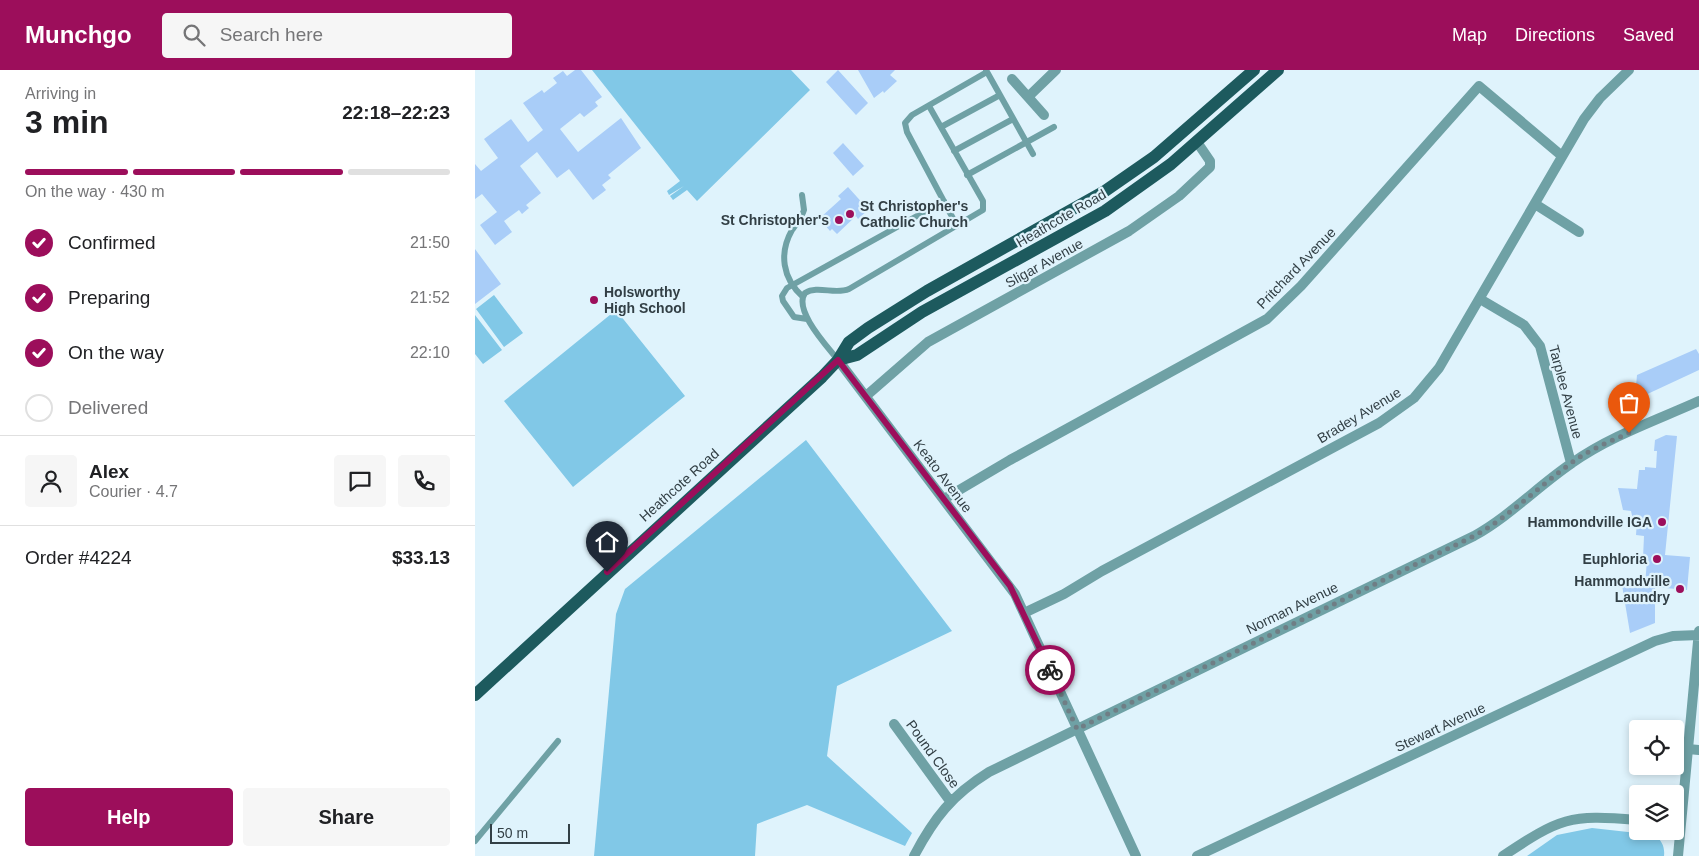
<!DOCTYPE html>
<meta charset="utf-8">
<style>
:root{--surface:#fff;--page:#f6f6f6;--text:#202124;--muted:#757577;--line:#e0e0e0;--accent:#9c0e5b}
body{margin:0;font-family:Helvetica,sans-serif;background:var(--page);color:var(--text);height:100vh;display:flex;flex-direction:column;font-size:19px;white-space:nowrap}
*{box-sizing:border-box;margin:0}
p{font-size:16px;color:var(--muted)}
.icon{flex:none;width:28px;height:28px;fill:none;stroke:currentColor;stroke-width:2;stroke-linecap:round;stroke-linejoin:round}
.map{position:relative;flex:1;overflow:hidden}
.drawer{display:flex;flex-direction:column;background:var(--surface);width:475px}
.drawer>*{flex:none}
.tools{position:absolute;left:1154px;top:650px;display:grid;gap:10px}
.tools a{display:grid;place-items:center;width:55px;height:55px;border-radius:5px;background:var(--surface);box-shadow:0 2px 8px #0003;font-size:25px}
.scale{position:absolute;left:15px;bottom:12px;width:80px;box-sizing:border-box;padding-left:5px;border:2px solid #323f45;border-top:0;font-size:14px;line-height:18px;white-space:nowrap;color:#323f45;-webkit-text-stroke:4px #dff3fc;paint-order:stroke}
.pin{position:absolute;display:grid;place-items:center;width:42px;height:42px;color:#fff;margin:-51px -21px;border-radius:50% 50% 50% 0;rotate:-45deg;box-shadow:0 0 5px #0007}
.pin .icon{rotate:45deg}
.courier{position:absolute;display:grid;place-items:center;width:50px;height:50px;margin:-25px;border:4px solid #9c0e5b;border-radius:50%;background:#fff;color:#222;box-shadow:0 1px 6px #0007}
.head em{font-style:normal;font-weight:700}
.head div{display:flex;flex-direction:column-reverse}
.head{display:flex;align-items:center;justify-content:space-between;height:85px;padding:0 25px}
h1{font-size:32px;font-weight:700;line-height:38px}
.bar{display:grid;grid-template-columns:repeat(4,1fr);gap:8px 5px;align-content:center;height:60px;padding:0 25px}
.bar i{height:6px;border-radius:4px;background:var(--line)}
.bar .selected{background:var(--accent)}
.bar p{grid-column:span 4}
.line{display:flex;align-items:center;gap:12px;padding:0 25px;border-top:1px solid var(--line)}
.line div{flex:1}
.round{display:grid;place-items:center;flex:none;width:52px;height:52px;border-radius:5px;background:var(--page)}
ol{padding:0 25px;list-style:none}
li{display:flex;align-items:center;gap:15px;height:55px}
li p{margin-inline-start:auto}
li .icon{padding:5px;border-radius:50%;background:var(--accent);color:#fff;stroke-width:4}
li:last-child{color:var(--muted)}
li i{width:28px;height:28px;border:2px solid var(--line);border-radius:50%}
.action{display:flex;gap:10px;margin-top:auto;padding:10px 25px}
.action a{flex:1;height:58px;border-radius:5px;background:var(--accent);color:#fff;font-size:20px;font-weight:700;line-height:58px;text-align:center}
.action a+a{background:var(--page);color:var(--text)}
header{display:flex;align-items:center;gap:30px;box-sizing:border-box;height:70px;padding:0 25px;background:var(--accent);color:#fff}
header strong{font-size:24px}
nav{display:flex;gap:28px;margin-inline-start:auto;font-size:18px}
.search{width:350px;height:45px;background:var(--page);display:flex;align-items:center;gap:12px;box-sizing:border-box;padding:0 18px;border-radius:5px;color:var(--muted);font-size:19px}
main{display:flex;flex:1;min-height:0}
.map>svg:first-child{display:block}
.green{fill:#81c8e7}
.building{fill:#a9cdf8}
.lines{fill:none;stroke-linecap:round;stroke-linejoin:round}
.lane{stroke:#6fa1a5;stroke-width:6}
.street{stroke:#6fa1a5;stroke-width:10}
.primary{stroke:#1d5a5e;stroke-width:12}
.done{stroke:#6f7e85;stroke-width:5;stroke-dasharray:0 9}
.route{stroke:#9c0e5b;stroke-width:6}
.poi-dot{fill:#9c0e5b;stroke:#dff3fc;stroke-width:2}
.labels{text-anchor:middle;stroke-width:4.5;stroke-linejoin:round;paint-order:stroke}
.poi-label{font-size:14px;font-weight:bold;fill:#323f45;stroke:#dff3fc;text-anchor:end}
.street-label{font-size:14px;fill:#323f45;stroke:#dff3fc}
</style>
<header>
<strong>Munchgo</strong>
<div class="search"><svg class="icon" aria-label="search" viewBox="0 0 24 24"><circle cx="10" cy="10" r="6"/><path d="M15 15l6 6"/></svg>Search here</div>
<nav><a>Map</a><a>Directions</a><a>Saved</a></nav>
</header>
<main>
<section class="drawer">
<div class="head"><div><h1>3 min</h1><p>Arriving in</p></div><em>22:18–22:23</em></div>
<div class="bar"><i class="selected"></i><i class="selected"></i><i class="selected"></i><i></i><p>On the way · 430 m</p></div>
<ol>
<li><svg class="icon" aria-label="check" viewBox="0 0 24 24"><path d="M5 12l5 5 9-10"/></svg>Confirmed<p>21:50</p></li>
<li><svg class="icon" aria-label="check" viewBox="0 0 24 24"><path d="M5 12l5 5 9-10"/></svg>Preparing<p>21:52</p></li>
<li><svg class="icon" aria-label="check" viewBox="0 0 24 24"><path d="M5 12l5 5 9-10"/></svg>On the way<p>22:10</p></li>
<li><i></i>Delivered</li>
</ol>
<div class="line" style="height:90px"><a class="round"><svg class="icon" aria-label="person" viewBox="0 0 24 24"><circle cx="12" cy="8" r="4"/><path d="M4 21q1-7 8-7t8 7"/></svg></a><div><b>Alex</b><p>Courier · 4.7</p></div><a class="round"><svg class="icon" aria-label="chat" viewBox="0 0 24 24"><path d="M4 5h16v11H9l-5 4z"/></svg></a><a class="round"><svg class="icon" aria-label="phone" viewBox="0 0 24 24"><path d="M5 4h4l2 5-3 2q2 4 5 5l2-3 5 2v4C11 20 4 13 5 4z"/></svg></a></div>
<div class="line" style="height:65px"><div>Order #4224</div><b>$33.13</b></div>
<div class="action"><a>Help</a><a>Share</a></div>
</section>
<div class="map">
<svg width="1224" height="786" viewBox="0 0 1224 786">
<rect width="100%" height="100%" fill="#dff3fc"/>
<path class="green" d="M117 0H316L335 20 222 131 212 120 198 130 195 126 209 116 194 125 192 121 205 111Z
M19 225 48 263 29 277 1 239Z
M141 240 210 326 98 417 29 331Z
M0 245 27 280 8 294 0 284Z
M331 370 477 561 362 616 352 686 437 763 430 776 332 735 282 754 280 786H119L141 544 150 519Z
M1117 758 1180 765C1187 771 1190 777 1189 786H1052L1082 765Z"/>
<path class="building" d="M100 0H106L127 27 120 32 123 36 109 47 105 43 85 59 103 82 146 48 166 78 133 105 136 108 127 115 131 120 118 130 94 99 82 108 62 82 45 96 66 123 51 135 54 138 47 144 44 140 29 151 37 162 20 175 5 155 22 142 7 124 0 129V94L6 101 23 88 9 69 36 49 53 72 68 60 48 33 67 20 69 23 82 13 78 8 88 1 92 6Z
M363 0 393 33 381 45 351 12Z
M383 0H420L415 5 422 11 409 23 408 21 399 28Z
M368 73 389 96 378 106 358 83Z
M373 117 391 137 390 138 392 141 383 149 381 146 362 164 357 159 355 161 349 154 351 152 346 147 366 129 363 126Z
M0 179 26 214 0 234Z
M1221 279 1224 284V300L1166 327 1161 316 1162 305Z
M1191 365 1202 366 1190 485 1215 487 1212 520 1180 517V553L1155 563 1147 515 1170 516 1172 489 1168 488 1169 466 1161 465 1162 451 1158 450 1156 441 1148 440 1143 418 1162 419 1164 400H1170V397L1181 398 1182 381H1179L1180 370Z"/>
<g class="lines">
<path class="lane" d="M511 0 558 84
M466 57 525 25
M479 81 538 49
M492 105 579 57
M327 125 329 140C327 147 322 153 317 160 304 183 307 208 328 227
M482 156 432 62 430 53 437 45 512 2
M332 249 319 247 308 231 307 226 312 218 469 131
M363 290C352 276 318 240 330 223 343 215 360 225 374 219L508 140V131L454 36
M0 771 83 671"/>
<path class="street" d="M537 9 569 45
M553 27 581 0
M1060 134 1104 162
M1005 229 1049 255 1065 276 1096 393
M363 290 540 524 661 786
M391 326 453 272 654 161 704 126 735 97V91L722 72
M469 429 535 390 792 249 826 216 1004 16 1087 86
M549 543 589 524 627 501 904 353 939 328 964 298 1109 49 1125 28 1154 0
M419 654 475 731
M1213 679 1224 680
M439 786C459 748 477 725 514 702L999 466C1035 446 1063 416 1097 393 1135 366 1182 350 1224 331
M722 786 1180 571 1198 566 1224 565
M1028 786C1085 748 1094 744 1162 750
M1203 786 1224 561"/>
<path class="primary" d="M363 290 382 285 447 242 630 141 696 94 803 0
M0 625 347 307 363 290 374 272 393 258 452 221 630 121 679 87 779 0"/>
</g>
<g class="lines">
<path class="done" d="M575 600 602 659 999 466C1034 447 1063 417 1095 394 1113 380 1134 372 1154 363"/>
<path class="route" d="M132 502 363 290 535 516 575 600"/>
</g>
<g class="poi-dot">
<circle cx="375" cy="144" r="5"/>
<circle cx="364" cy="150" r="5"/>
<circle cx="119" cy="230" r="5"/>
<circle cx="1187" cy="452" r="5"/>
<circle cx="1182" cy="489" r="5"/>
<circle cx="1205" cy="519" r="5"/>
</g>
<g class="labels">
<g class="poi-label">
<text x="385" y="141" text-anchor="start">St Christopher's<tspan x="385" dy="16">Catholic Church</tspan></text>
<text x="354" y="155">St Christopher's</text>
<text x="129" y="227" text-anchor="start">Holsworthy<tspan x="129" dy="16">High School</tspan></text>
<text x="1177" y="457">Hammondville IGA</text>
<text x="1172" y="494">Euphloria</text>
<text x="1195" y="516">Hammondville<tspan x="1195" dy="16">Laundry</tspan></text>
</g>
<g class="street-label">
<text transform="translate(586 148) rotate(-30)" y="5">Heathcote Road</text>
<text transform="translate(569 193) rotate(-29)" y="5">Sligar Avenue</text>
<text transform="translate(821 198) rotate(-46)" y="5">Pritchard Avenue</text>
<text transform="translate(1091 322) rotate(75)" y="5">Tarplee Avenue</text>
<text transform="translate(884 345) rotate(-31)" y="5">Bradey Avenue</text>
<text transform="translate(468 406) rotate(53)" y="5">Keato Avenue</text>
<text transform="translate(204 415) rotate(-42)" y="5">Heathcote Road</text>
<text transform="translate(817 538) rotate(-26)" y="5">Norman Avenue</text>
<text transform="translate(965 657) rotate(-25)" y="5">Stewart Avenue</text>
<text transform="translate(458 684) rotate(54)" y="5">Pound Close</text>
</g>
</g>
</svg>
<div class="tools">
<a><svg class="icon" aria-label="locate" viewBox="0 0 24 24"><circle cx="12" cy="12" r="6"/><path d="M12 2v4M12 18v4M2 12h4M18 12h4"/></svg></a>
<a><svg class="icon" aria-label="layers" viewBox="0 0 24 24"><path d="M12 4l9 5-9 5-9-5zM3 14l9 5 9-5"/></svg></a>
</div>
<div class="scale">50 m</div>
<div class="pin" style="left:1154px;top:363px;background:#ea580c"><svg class="icon" aria-label="bag" viewBox="0 0 24 24"><path d="M5 8h14l-1 12H6zM9 8a3 3 0 0 1 6 0"/></svg></div>
<div class="pin" style="left:132px;top:502px;background:#1f2937"><svg class="icon" aria-label="home" viewBox="0 0 24 24"><path d="M3 11l9-7 9 7M6 9v11h12V9"/></svg></div>
<div class="courier" style="left:575px;top:600px"><svg class="icon" aria-label="bike" viewBox="0 0 24 24"><circle cx="6" cy="16" r="4"/><circle cx="18" cy="16" r="4"/><path d="M6 16l4-8h5l3 8M10 8l3 8H6M13 5h3"/></svg></div>
</div>
</main>
